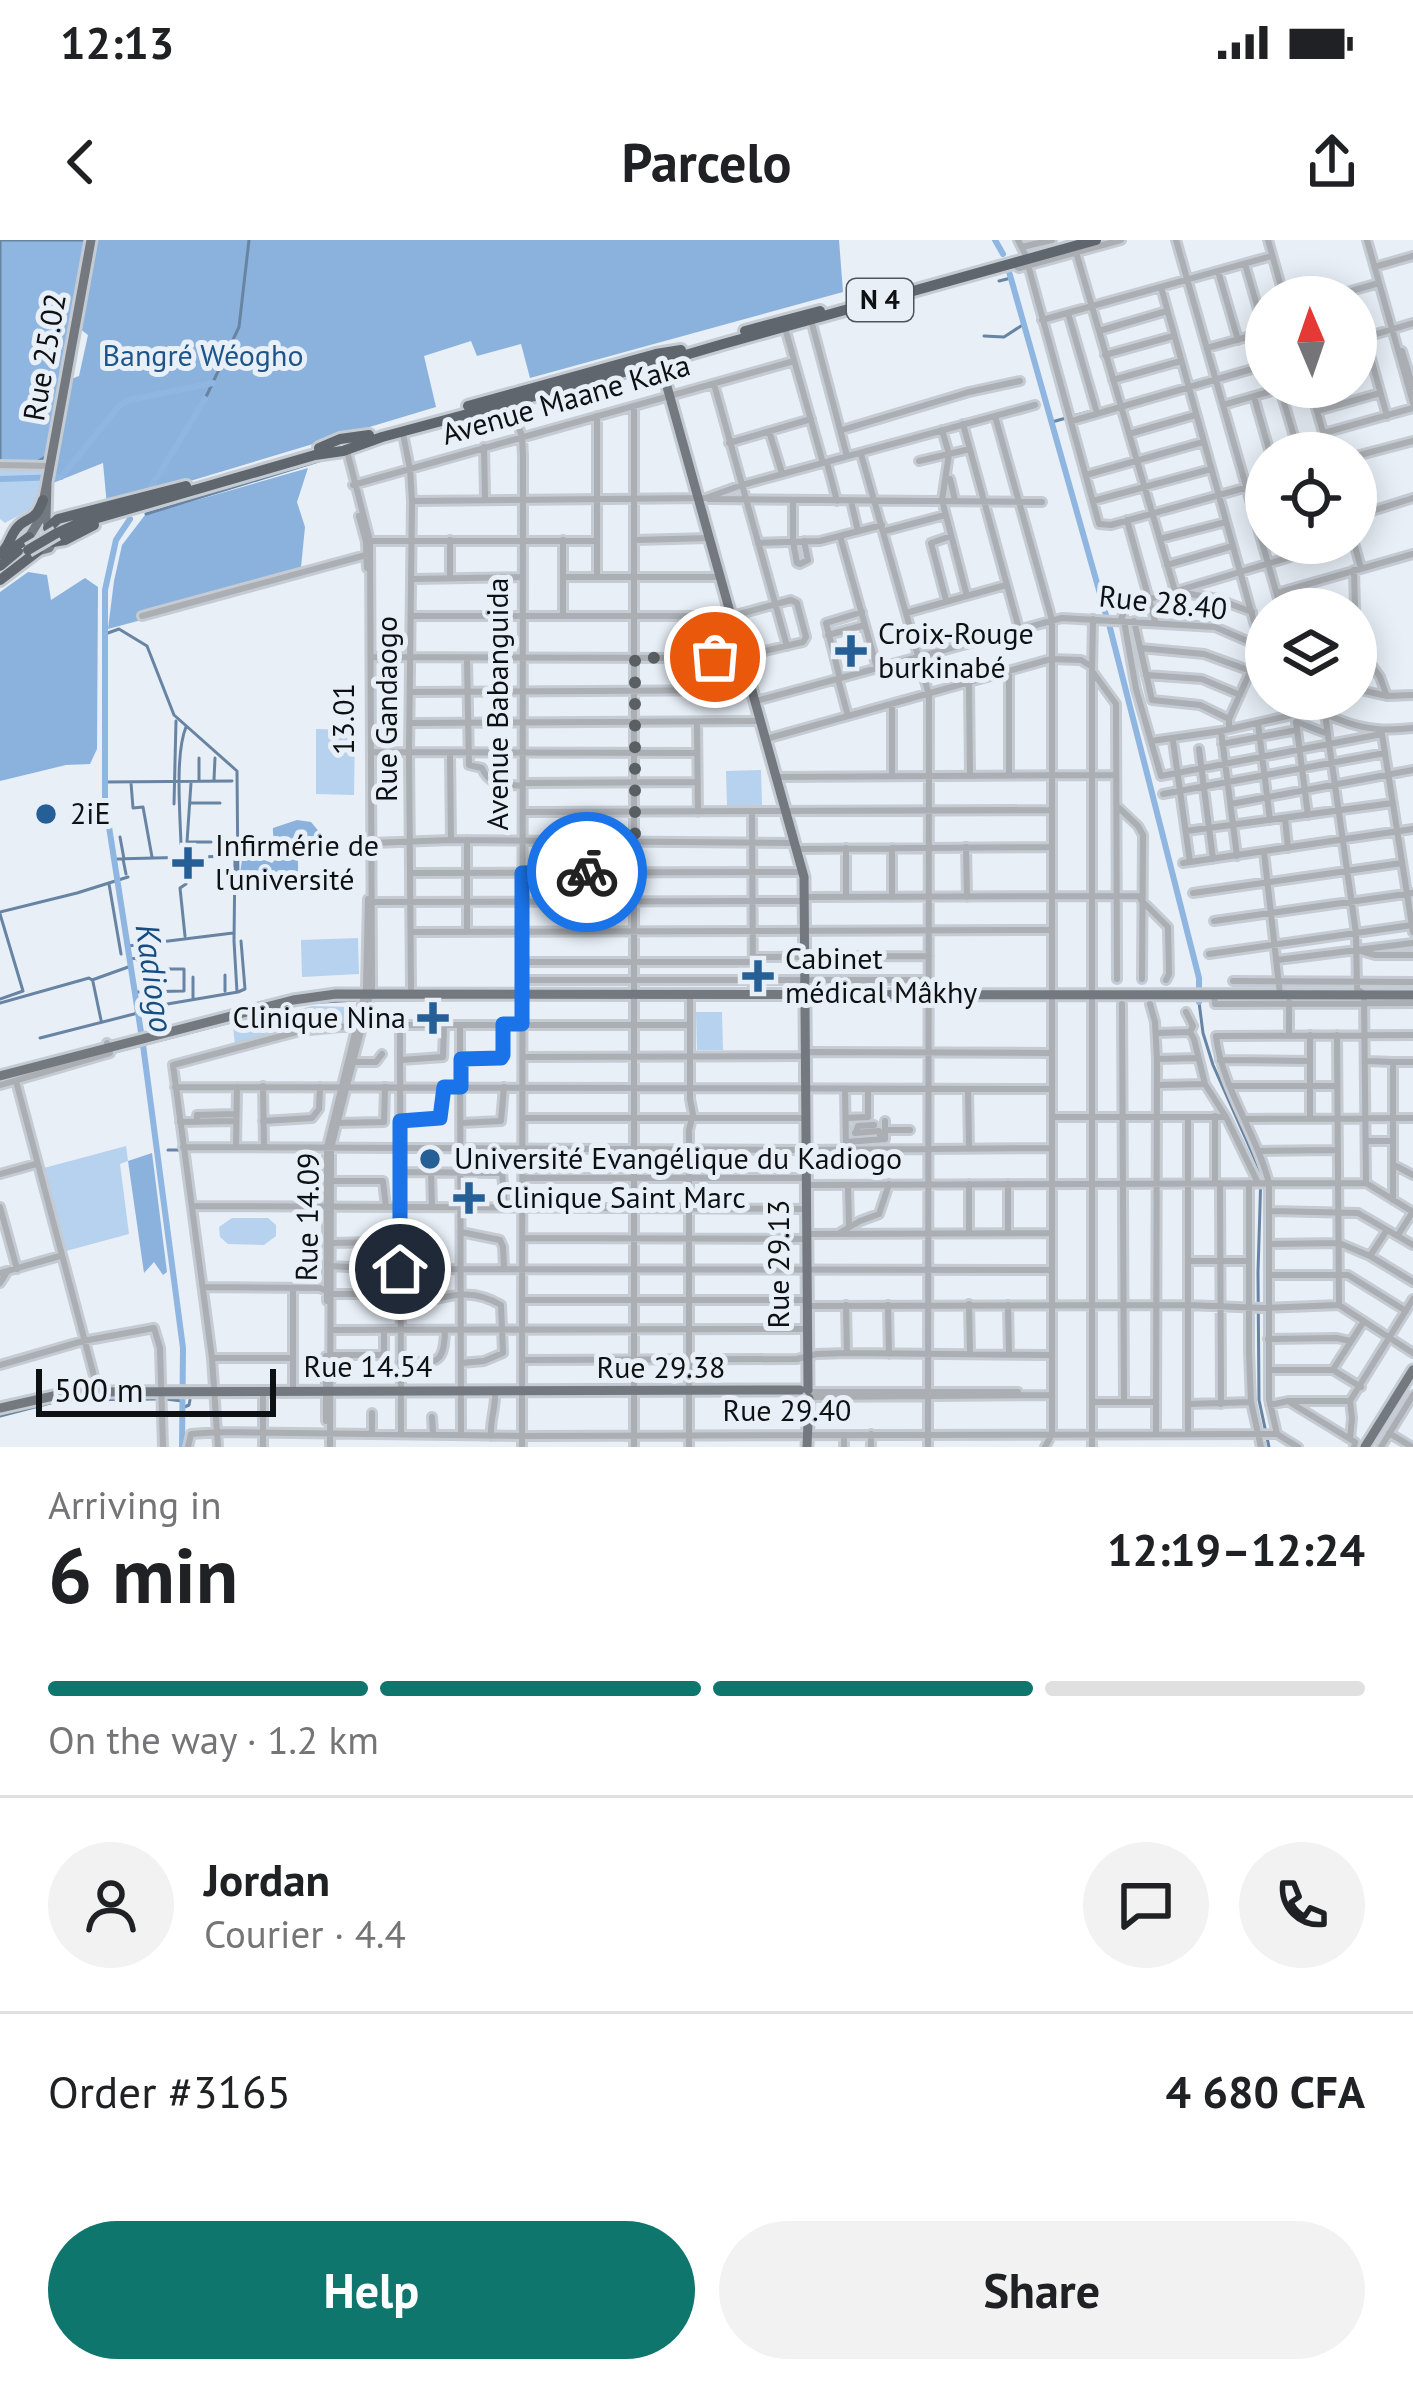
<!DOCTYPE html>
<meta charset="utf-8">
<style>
:root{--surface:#fff;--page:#f2f2f2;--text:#202124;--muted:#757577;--line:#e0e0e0;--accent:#0f766e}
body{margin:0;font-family:"PT Sans",sans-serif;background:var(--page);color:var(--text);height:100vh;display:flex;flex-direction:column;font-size:45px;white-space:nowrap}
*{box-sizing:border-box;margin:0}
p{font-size:39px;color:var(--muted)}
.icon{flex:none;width:66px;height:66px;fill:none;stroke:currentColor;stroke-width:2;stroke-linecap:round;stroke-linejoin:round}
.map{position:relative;height:1207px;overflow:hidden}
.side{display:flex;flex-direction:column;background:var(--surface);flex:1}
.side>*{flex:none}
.needle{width:78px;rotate:358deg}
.buttons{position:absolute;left:1245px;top:36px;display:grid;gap:24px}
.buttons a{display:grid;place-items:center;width:132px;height:132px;border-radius:50%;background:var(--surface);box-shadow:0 6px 30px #0003;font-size:60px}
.scale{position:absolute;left:36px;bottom:30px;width:240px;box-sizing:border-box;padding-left:12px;border:6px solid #0e1113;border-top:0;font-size:33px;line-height:42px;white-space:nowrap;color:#0e1113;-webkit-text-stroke:9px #e8eff7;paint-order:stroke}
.pin{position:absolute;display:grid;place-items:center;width:102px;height:102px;color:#fff;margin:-51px;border:6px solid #fff;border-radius:50%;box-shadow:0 3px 12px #0007}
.courier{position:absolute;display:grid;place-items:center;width:120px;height:120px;margin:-60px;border:9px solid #1a73e8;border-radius:50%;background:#fff;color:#222;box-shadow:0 3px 15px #0007}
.headline em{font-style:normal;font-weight:700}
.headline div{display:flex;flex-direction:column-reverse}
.headline{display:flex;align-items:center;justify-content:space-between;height:204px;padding:0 48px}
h1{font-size:78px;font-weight:700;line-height:90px}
.bar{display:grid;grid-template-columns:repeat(4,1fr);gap:18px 12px;align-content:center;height:144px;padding:0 48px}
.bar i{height:15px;border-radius:9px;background:var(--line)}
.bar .on{background:var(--accent)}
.bar p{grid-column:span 4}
.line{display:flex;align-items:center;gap:30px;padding:0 48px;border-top:3px solid var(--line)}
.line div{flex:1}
.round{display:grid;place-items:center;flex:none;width:126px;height:126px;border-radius:63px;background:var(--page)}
.action{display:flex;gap:24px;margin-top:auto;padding:24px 48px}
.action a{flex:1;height:138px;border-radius:72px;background:var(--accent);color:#fff;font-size:48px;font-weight:700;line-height:138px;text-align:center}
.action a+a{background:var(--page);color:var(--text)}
.status{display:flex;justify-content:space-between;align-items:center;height:84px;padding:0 60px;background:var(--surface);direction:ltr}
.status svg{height:33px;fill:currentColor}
header{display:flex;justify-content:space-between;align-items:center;height:156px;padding:0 48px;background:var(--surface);font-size:54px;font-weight:700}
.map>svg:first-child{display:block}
.green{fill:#b6d2ef}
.forest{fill:#8bb2dd}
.water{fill:#8fb6e1;stroke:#6884a3;stroke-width:3}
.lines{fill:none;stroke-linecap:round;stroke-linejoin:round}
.stream{stroke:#6884a3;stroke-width:3}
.canal{stroke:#8fb6e1;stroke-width:6}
.minor-casing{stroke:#c5cbd3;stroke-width:12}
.major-casing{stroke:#c5cbd3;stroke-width:15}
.highway-casing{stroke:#c5cbd3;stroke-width:16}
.minor{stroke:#abaeb2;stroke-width:6}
.major{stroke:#74797f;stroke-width:9}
.highway{stroke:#60666d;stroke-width:10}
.highway-bridge-casing{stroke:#c5cbd3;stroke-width:16;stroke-linecap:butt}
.highway-bridge{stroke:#60666d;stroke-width:10}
.done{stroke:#5a5f63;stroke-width:12;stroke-dasharray:0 21.6}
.route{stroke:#1a73e8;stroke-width:15}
.poi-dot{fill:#265f96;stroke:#e8eff7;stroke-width:4.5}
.labels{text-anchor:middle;stroke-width:10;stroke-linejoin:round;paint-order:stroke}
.shield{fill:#e8eff7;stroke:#4f5457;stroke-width:3}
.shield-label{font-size:27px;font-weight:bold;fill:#0e1113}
.park-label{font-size:30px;fill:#1d558a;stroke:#e8eff7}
.street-label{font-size:30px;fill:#0e1113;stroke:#e8eff7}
.poi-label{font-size:30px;fill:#0e1113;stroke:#e8eff7;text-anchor:start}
.water-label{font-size:33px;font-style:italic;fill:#144d82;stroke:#e8eff7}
</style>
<div class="status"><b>12:13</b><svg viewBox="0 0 49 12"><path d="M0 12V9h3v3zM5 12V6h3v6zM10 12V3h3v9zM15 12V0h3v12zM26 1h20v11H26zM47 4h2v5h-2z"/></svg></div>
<header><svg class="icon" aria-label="back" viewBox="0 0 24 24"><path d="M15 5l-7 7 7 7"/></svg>Parcelo<svg class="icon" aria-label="share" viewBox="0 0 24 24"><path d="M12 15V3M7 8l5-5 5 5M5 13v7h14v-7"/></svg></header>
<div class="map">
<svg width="1413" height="1207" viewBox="0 0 1413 1207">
<rect width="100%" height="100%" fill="#e8eff7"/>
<path class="green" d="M42 228 36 266 5 283 0 279V229Z
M316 489 355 490 354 555 316 554Z
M761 530 762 565 727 566 726 531Z
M358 698 359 734 302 737 301 700Z
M312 766 350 767 354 777 353 782 289 790 235 805 233 787Z
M696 772H722L723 810H697Z
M126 906 128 921 120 924 129 994 66 1011 44 928Z
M232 978H268L276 985V996L264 1005 228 1004 220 997 219 987Z"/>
<path class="forest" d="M97 0H839L843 52 530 138 521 104 477 116 471 101 424 116 436 167 107 266 103 223 53 243 71 139 79 136 88 95 80 89Z
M308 228 297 262 305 287 300 337 108 389 114 341 122 305 145 275Z
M28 332 47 335 51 360 85 338 98 347 97 509 90 524 66 525 0 541V352Z
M297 580 311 582 321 594 320 607 316 606 311 598 298 603V635L309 650 252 651 243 647 240 633 243 614 262 613 264 620 272 623 278 617C278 607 272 599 273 588Z
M152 913 167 1032 163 1035 154 1022 144 1033 128 921Z"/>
<path class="water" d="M0 0H87L47 216 35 223 0 221Z"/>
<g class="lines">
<path class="stream" d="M999 41 1011 38
M984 96 1004 97 1024 84
M1173 149 1184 146
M205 159 239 87 249 0
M1099 170 1117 164
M1073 176 1092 171
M1052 182 1066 178
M146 274 325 219
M105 394 119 389 147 406 174 475 237 531 238 643 246 650 254 651
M214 540 215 518
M199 541V518
M105 542 232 541
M131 543 133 568 143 567 152 617
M191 543 187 602H211
M191 563H220
M174 564 176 481
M120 597 124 619
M185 608 181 604C180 573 175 514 186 487
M114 619 235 616 234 701 237 752
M123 619 126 634
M182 619 186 644 180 648 185 696
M109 644 121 714
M0 672 77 653 128 637
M0 674 23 751 0 759
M128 706 233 693
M130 719 137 718 139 733 155 729H184V751L135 752
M93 742 101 780
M225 751V735
M193 758V737
M693 759H911
M369 760 593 759
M1199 762 1203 793 1213 825 1261 933 1258 1032 1259 1160 1269 1207
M0 763 89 738 92 740 131 726
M138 769 238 752 245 749 241 701
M40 798 138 773
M111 813 304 763 359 760
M168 910H222
M404 912V933
M166 1159 182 1161
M182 1168 189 1165 190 1160
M0 1176 62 1160 158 1159"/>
<path class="canal" d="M995 0 1003 14
M1008 28 1106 375
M0 239 61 237 120 165 129 160 213 143
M148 252 205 159
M130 279 116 300 105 350V561L143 805 183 1108 182 1207
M1109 384 1199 738V762"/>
<defs>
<path id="minor" d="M1018 0 1025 14
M1176 0 1281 369
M1268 0 1284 57
M1367 0 1413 163
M1022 7 1052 0
M1076 12 1175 351 1217 359 1252 372
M1013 24 1019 28 1121 0
M1245 24 1266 97
M1028 25 1099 284 1111 285 1266 242
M1378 26 1413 16
M1218 31 1238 100
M1161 47 1261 407 1229 479V489
M1330 57 1379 43
M1068 73 1097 173
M811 80 847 216
M1042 80 1272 16
M785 88 823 223
M1099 91 1167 71
M1365 97 1387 176
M1356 100 1413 83
M1207 108 1265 92
M1402 111 1413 147
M1105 115 1173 96
M1113 140 1181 121
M714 144 787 406
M1310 147 1329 213
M1280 149 1299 213
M1254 157 1270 213
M511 162 522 197 523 216 522 1207
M1223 165 1286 147
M634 166V1207
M1317 171 1380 153
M995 176 1052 380V1194L1045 1207
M1072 181 1266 125
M963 184 1019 389
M842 190 969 152 1020 141
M942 190 949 214 942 260 967 356
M769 191 782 233
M1324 193 1413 168
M403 194 410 229 412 261 409 512 411 748
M1129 194 1195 175
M729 203 811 179
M484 207 485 257
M861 214 929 455 928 1207
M1356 216 1413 201
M919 221 970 209
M827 223 837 261
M0 225 50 226
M1086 235 1203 202
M950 239 955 260
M353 245 794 121
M709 259 1042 262
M412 261 706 258 742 245 1035 165
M793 261V302L797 323 800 324 808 320 804 301
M851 261 858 291
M1093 261 1211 229
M359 276 366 302 367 328
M1356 276 1413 258
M1127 280 1155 381
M885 291 945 275
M840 296 877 428
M1160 299 1226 282
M635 300 709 298
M369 301H597
M758 303 820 301 882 285
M1354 303 1361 328
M1167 325 1233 306
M1354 330 1355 369
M450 337V300
M563 337H721
M597 337V176
M413 339 522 337
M1277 353 1413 314
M946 360 931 303 951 296
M906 373 1006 345
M563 375V300
M142 376 366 315
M1356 376 1365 416 1380 437 1387 456
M1093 379 1092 431 1116 464 1117 739
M1120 381 1126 368 1150 359 1337 303
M1124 381 1136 449 1161 536 1382 494
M1134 381 1152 460 1200 465 1229 479
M828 395 865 385
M1140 408 1204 414 1251 431
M372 417 687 418 743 416 803 402 806 397 797 363 791 360 732 376H412
M467 419 469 525 482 528C489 546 505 544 523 546
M1092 431V1207
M1009 432V535
M1146 435 1202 439 1240 455
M838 439 848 476
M840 439 826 383 862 372
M969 444 970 536
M1356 449 1387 456 1413 455
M410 452 753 450
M1327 459 1325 473 1329 503 1356 693 1357 749 1364 754 1366 943
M756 461 1062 378 1215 387 1266 409
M892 464V536
M697 482 698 572
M1296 482 1308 575
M1297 482 1328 494
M410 483 760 481
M1258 483 1270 580
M1221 491 1237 616
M1382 494 1413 692
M766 499 1051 419 1081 420 1091 426
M1151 501 1221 491 1310 471C1322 473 1330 476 1340 480 1365 490 1387 491 1413 488
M1173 501 1190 622
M1222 504 1297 490
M1199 509 1213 619
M371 512 697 513
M450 514 451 600
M777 537 1115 535
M523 543 697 542
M1163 554 1385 513
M1231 564 1413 530
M1118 567 1138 586 1143 595 1142 739
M523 572 1051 570
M752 573 753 749
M1285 578 1288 608
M1186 591 1393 563
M372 603 451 600 794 603
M966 607 967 657
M846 608V657
M796 609 1051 607
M1264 612 1280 754
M1183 623 1413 589
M411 633 803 632
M1193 653 1402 623
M806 657 1141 656
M892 657V608
M1141 660 1168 687 1169 734 1166 740
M372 662 802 661
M1214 681 1413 653
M467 691V600
M411 692 1051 690
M1361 711 1375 715H1413
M1209 714 1412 685
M753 717 929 716
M1277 720 1413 703
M522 722H752
M522 740H929
M1233 741 1413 742
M1214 755 1215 764 1413 763
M1289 762V795
M1122 764 1124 1161
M1150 764 1155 782 1157 819 1156 1194
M460 785 461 1195
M400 786 401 1194
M1190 792 1194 799 1205 844 1226 877
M1157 793 1190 792 1193 786 1186 772
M1310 795V878
M1337 795 1339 1065
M806 812 1051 813
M523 817 804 816
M461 819 503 817V785
M1157 819 1198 818
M401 820 443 817 444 786
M1220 820 1310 821
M1367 821 1393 822V960
M354 822H376L382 814
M1393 822H1413
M16 841 98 1151
M0 845 110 813 107 803
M1157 845 1205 844
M263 846 264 906
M1230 846H1337
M175 847 1052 849
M845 849 846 909
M968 849 969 908
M1215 876V943
M1052 877H1226L1258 943
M524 878H803
M846 878 868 877V849
M1245 879 1413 878
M263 881 312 878 319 869 320 847
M400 881 440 878 444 847
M180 882 236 881
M197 882V875L234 874
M336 883 384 882 385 847
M461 883 501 881 504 847
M885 890H910
M856 892 858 886 874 885
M855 893 879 891 881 899
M885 899V881
M1367 901H1393
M846 902 885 899
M183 907 803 910 1052 908
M236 907 237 847
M1260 911 1338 910
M1394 925 1413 935
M400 932 502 933 505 967
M431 932 432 966
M0 934 36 924
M525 938H803
M331 941H383L386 967
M1220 943 1221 1164
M1249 943V1111L1251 1162 1261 1207
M969 944V992
M1008 944V993
M808 945 1366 943 1413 972
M848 945 849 986
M192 966 803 969
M0 967 17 1029
M1271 971 1358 973 1413 1005
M461 992 500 1000 503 1007 504 1028
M841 992 860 981 879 974 889 944
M806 994 1051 993
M1398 995 1412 973
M523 998 807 999
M1270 1004 1339 1003 1370 1016 1413 1042
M1370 1016 1387 990
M1188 1021H1249
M330 1026 385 1029 1052 1030
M0 1033 60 1016
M1269 1035H1348L1406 1071
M0 1043 7 1032
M203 1047 320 1048 333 1054H381L385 1029 382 1002 331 1003
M522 1060H803
M327 1061V907L366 748 368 659
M400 1064C439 1064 461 1042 501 1065L503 1113 484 1121 461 1123
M969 1064 970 1113
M846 1065 847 1113
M888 1065 889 1114
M1008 1065 1009 1114
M807 1066 1187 1065 1264 1068 1339 1065 1413 1113
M331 1090 803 1089
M1268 1099 1337 1098 1350 1101
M330 1115H381L384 1112V1090
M212 1118H292
M522 1120 797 1119 817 1114 847 1113 1051 1115
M400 1122C435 1122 444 1128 445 1090
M0 1125 83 1101 154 1088 160 1108 163 1207
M1334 1128 1364 1081
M1269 1130H1333L1361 1147
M293 1152V1048
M810 1152H1018
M263 1156V1207
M809 1157 1051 1155
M1350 1161 1413 1059
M1092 1162H1155
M1291 1163 1355 1202 1354 1207
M1189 1164 1251 1162
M1270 1165 1288 1161H1350L1352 1178 1350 1199
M432 1177 433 1194
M326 1181V1116
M372 1193V1173
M1389 1193 1412 1207
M871 1194V1207
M1188 1194V877
M844 1195V1207
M491 1196C490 1181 495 1170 495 1156
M188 1207 191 1194 218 1192 522 1196 1277 1194
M218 1207 212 1118 173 825 300 791 359 785H690
M330 1207 331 908 372 748 370 301 347 211
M689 1207V890L693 874 690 859V754
M1298 1207 1277 1194 1269 1159V943C1256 892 1222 848 1216 796L1413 795
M1381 1207 1413 1155"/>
<path id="major" d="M661 125 804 637 808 1150
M47 242 40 279 29 297 30 304 38 311 49 308 54 299 46 279 47 242 91 0
M0 836 293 760 336 754 1413 755
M0 1168 71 1152 800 1150
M807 1207 809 1158
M1365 1207 1413 1130"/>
<path id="highway" d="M745 91 820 71
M468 166 656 114 681 110
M319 208 340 199 369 195
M48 288 58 279 186 246
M57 293 77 284 315 215 343 211 382 197 654 124 661 125 665 121 723 104 1096 0
M53 302 65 300 94 285
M7 313 29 297
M0 314C10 306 9 298 16 289 28 274 34 285 43 260
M0 326 18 311
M0 340 38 311"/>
</defs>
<use href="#minor" class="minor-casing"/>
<use href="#major" class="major-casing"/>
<use href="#highway" class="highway-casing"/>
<use href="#minor" class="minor"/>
<use href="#major" class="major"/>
<use href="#highway" class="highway"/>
<defs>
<path id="highway-bridge" d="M28 310 57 293"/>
</defs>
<use href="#highway-bridge" class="highway-bridge-casing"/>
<use href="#highway-bridge" class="highway-bridge"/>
</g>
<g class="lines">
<path class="done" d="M587 632H635V418L715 417"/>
<path class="route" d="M400 1029V881L440 878 444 847H461V819L501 818 503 815V784H522V633L587 632"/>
</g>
<g class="poi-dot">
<path d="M845 393h12v12h12v12h-12v12h-12v-12h-12v-12h12z"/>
<circle cx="46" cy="574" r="12"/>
<path d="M182 605h12v12h12v12h-12v12h-12v-12h-12v-12h12z"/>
<path d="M752 718h12v12h12v12h-12v12h-12v-12h-12v-12h12z"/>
<path d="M427 760h12v12h12v12h-12v12h-12v-12h-12v-12h12z"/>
<circle cx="430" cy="919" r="12"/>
<path d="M463 940h12v12h12v12h-12v12h-12v-12h-12v-12h12z"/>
</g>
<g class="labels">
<rect class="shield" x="847" y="39" width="66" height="42" rx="9"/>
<g class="shield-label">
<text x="880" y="69">N 4</text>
</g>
<g class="park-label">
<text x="203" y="126">Bangré Wéogho</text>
</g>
<g class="street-label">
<text transform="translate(45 117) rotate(-80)" y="10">Rue 25.02</text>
<text transform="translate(566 160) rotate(-16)" y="10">Avenue Maane Kaka</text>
<text transform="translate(1163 363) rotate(6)" y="10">Rue 28.40</text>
<text transform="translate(498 464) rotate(-90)" y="10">Avenue Babanguida</text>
<text transform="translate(387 469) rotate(-90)" y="10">Rue Gandaogo</text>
<text transform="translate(344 479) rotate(-90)" y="10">13.01</text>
<text transform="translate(308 977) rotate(-89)" y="10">Rue 14.09</text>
<text transform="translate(779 1024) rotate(-90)" y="10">Rue 29.13</text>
<text x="368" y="1137">Rue 14.54</text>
<text x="661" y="1138">Rue 29.38</text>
<text x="787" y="1181">Rue 29.40</text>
</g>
<g class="poi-label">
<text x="878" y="404">Croix-Rouge<tspan x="878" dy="34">burkinabé</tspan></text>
<text x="70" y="584">2iE</text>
<text x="215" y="616">Infirmérie de<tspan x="215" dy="34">l'université</tspan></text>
<text x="785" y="729">Cabinet<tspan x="785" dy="34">médical Mâkhy</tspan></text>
<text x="406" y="788" text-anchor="end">Clinique Nina</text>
<text x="454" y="929">Université Evangélique du Kadiogo</text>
<text x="496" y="968">Clinique Saint Marc</text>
</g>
<g class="water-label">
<text transform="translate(155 738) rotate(82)" y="12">Kadiogo</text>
</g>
</g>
</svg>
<div class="buttons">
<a><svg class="needle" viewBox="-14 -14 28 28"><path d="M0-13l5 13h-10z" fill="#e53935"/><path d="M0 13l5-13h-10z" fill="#757577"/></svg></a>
<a><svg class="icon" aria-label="locate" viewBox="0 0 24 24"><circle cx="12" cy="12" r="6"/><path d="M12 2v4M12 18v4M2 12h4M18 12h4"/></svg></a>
<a><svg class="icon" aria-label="layers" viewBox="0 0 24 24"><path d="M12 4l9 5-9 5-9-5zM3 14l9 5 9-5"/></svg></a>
</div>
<div class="scale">500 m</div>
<div class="pin" style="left:715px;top:417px;background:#ea580c"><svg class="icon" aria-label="bag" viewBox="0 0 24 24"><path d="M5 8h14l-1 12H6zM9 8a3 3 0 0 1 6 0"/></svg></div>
<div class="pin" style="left:400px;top:1029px;background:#1f2937"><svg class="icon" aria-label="home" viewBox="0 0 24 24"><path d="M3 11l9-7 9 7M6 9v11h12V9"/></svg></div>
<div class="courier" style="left:587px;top:632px"><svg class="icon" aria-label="bike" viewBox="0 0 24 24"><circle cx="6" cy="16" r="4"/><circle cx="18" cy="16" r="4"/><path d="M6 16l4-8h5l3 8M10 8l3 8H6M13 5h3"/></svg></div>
</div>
<section class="side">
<div class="headline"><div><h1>6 min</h1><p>Arriving in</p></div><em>12:19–12:24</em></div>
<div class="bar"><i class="on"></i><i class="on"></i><i class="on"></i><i></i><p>On the way · 1.2 km</p></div>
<div class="line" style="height:216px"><a class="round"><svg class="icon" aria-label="person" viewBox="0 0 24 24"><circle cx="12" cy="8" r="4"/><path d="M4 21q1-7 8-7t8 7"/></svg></a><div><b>Jordan</b><p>Courier · 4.4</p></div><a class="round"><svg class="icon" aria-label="chat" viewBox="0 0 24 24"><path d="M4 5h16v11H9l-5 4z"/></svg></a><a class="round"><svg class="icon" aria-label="phone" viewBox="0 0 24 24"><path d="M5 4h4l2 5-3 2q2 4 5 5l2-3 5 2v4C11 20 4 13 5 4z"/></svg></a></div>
<div class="line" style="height:156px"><div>Order #3165</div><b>4 680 CFA</b></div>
<div class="action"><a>Help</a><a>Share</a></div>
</section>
